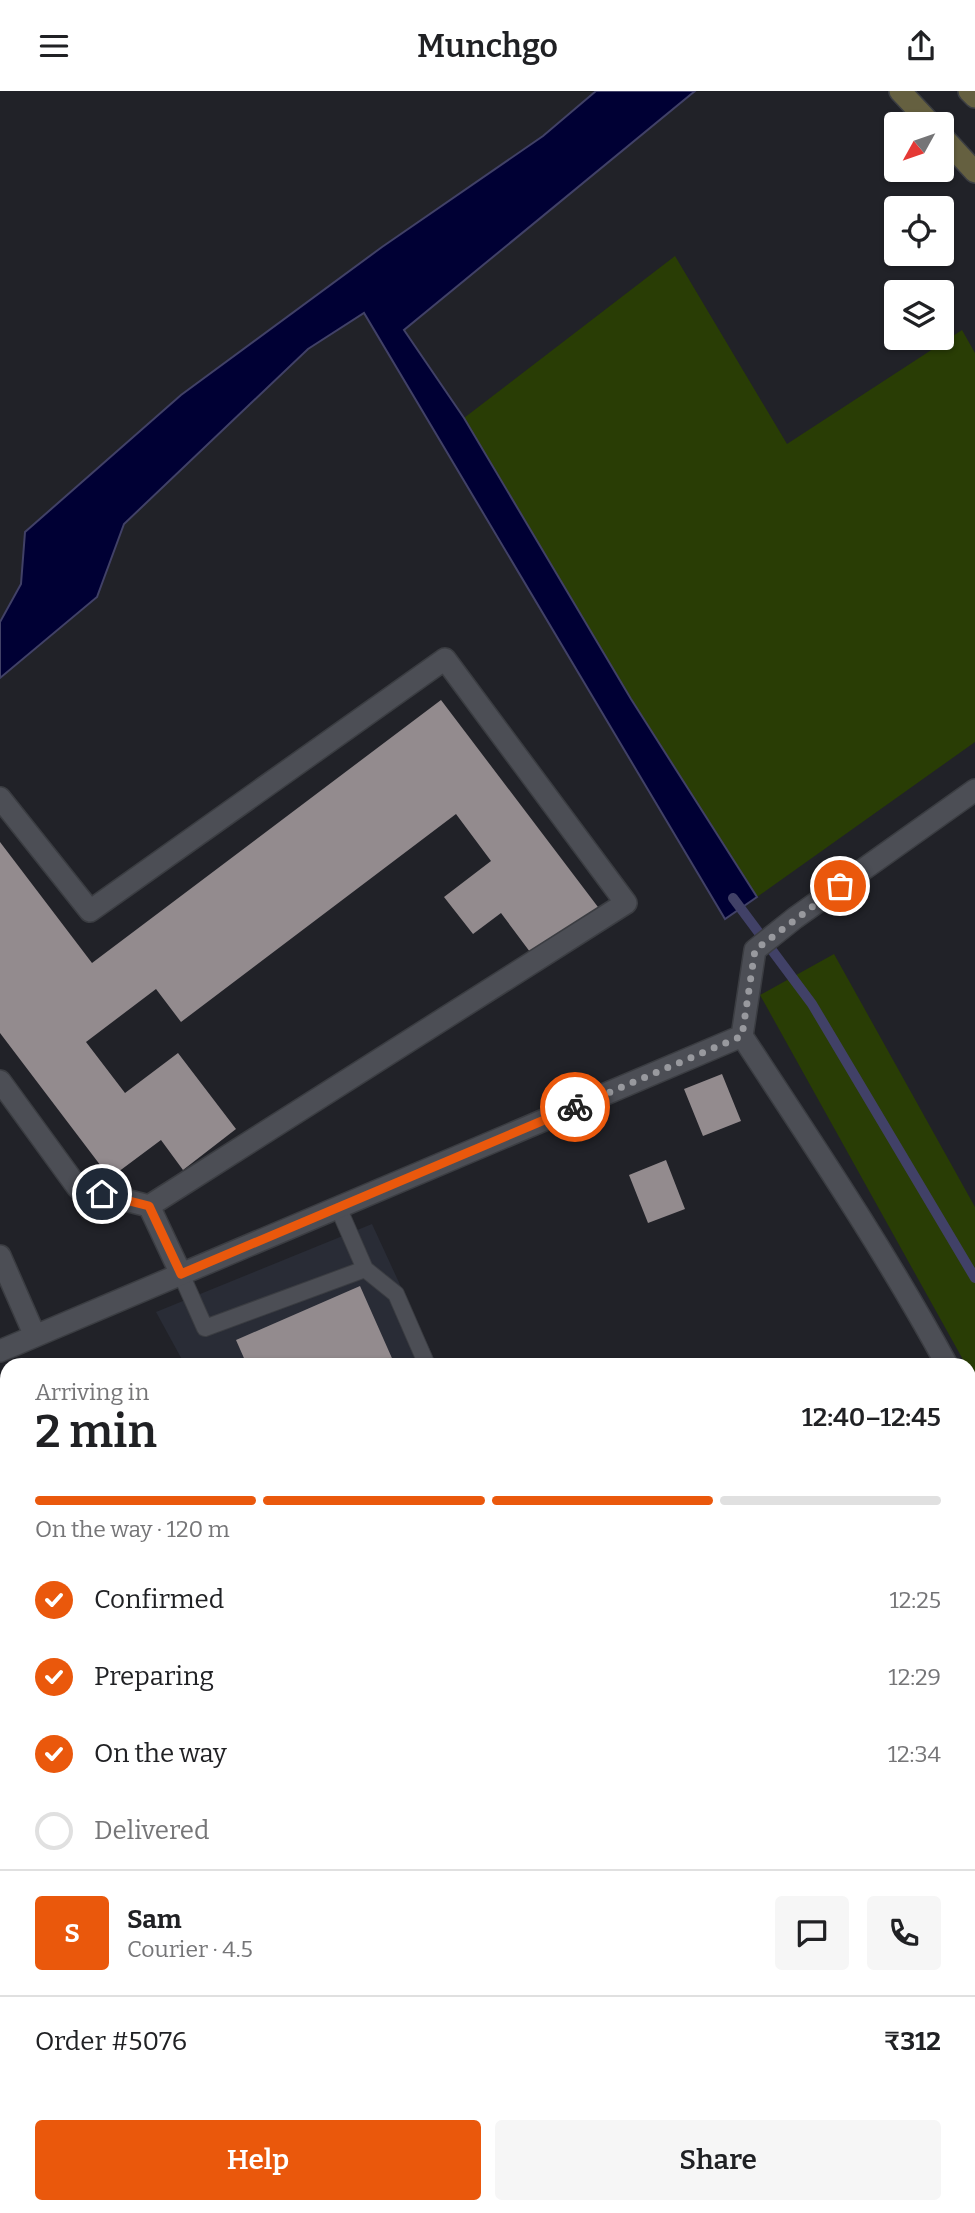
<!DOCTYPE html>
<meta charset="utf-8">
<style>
:root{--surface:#fff;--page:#f6f6f6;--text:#202124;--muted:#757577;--line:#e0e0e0;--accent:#ea580c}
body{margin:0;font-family:Bitter,serif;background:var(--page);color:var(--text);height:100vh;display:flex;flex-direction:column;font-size:26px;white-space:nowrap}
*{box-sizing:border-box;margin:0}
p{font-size:23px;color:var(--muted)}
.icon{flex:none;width:38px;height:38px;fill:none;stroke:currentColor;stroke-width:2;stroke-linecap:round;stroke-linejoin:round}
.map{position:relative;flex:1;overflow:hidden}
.panel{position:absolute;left:0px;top:1267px;width:976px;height:856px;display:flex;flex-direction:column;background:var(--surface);border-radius:21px 21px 0 0;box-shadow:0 2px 5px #0004}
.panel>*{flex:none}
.needle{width:46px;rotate:230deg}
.fabs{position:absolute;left:884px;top:21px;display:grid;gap:14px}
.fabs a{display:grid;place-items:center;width:70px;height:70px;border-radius:7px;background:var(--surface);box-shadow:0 2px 5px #0004;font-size:35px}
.pin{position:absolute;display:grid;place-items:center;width:60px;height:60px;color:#fff;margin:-30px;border:4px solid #fff;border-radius:50%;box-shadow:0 2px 7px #0007}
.courier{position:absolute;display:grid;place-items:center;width:70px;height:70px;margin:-35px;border:5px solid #ea580c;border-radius:50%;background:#fff;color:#222;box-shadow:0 2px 9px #0007}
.headline em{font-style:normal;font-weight:600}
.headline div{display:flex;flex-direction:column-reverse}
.headline{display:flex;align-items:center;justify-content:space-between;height:119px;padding:0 35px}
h1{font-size:46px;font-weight:600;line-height:52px}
.bar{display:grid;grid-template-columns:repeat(4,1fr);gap:10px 7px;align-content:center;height:84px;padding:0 35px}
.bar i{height:9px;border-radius:5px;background:var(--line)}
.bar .current{background:var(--accent)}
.bar p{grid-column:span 4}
.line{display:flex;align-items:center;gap:18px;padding:0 35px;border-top:2px solid var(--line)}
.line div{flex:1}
.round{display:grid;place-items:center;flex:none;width:74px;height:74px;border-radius:7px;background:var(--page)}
ol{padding:0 35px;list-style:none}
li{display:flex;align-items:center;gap:21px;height:77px}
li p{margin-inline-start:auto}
li .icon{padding:7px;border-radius:50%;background:var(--accent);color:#fff;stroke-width:4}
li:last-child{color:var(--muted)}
li i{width:38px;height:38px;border:4px solid var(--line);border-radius:50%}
.cta{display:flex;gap:14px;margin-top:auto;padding:14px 35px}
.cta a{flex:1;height:80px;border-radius:7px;background:var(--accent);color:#fff;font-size:28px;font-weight:600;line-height:80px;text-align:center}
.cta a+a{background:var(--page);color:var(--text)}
header{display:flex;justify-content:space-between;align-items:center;height:91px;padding:0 35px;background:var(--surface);font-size:32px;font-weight:600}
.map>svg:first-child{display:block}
.built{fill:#292c36}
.green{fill:#293d05}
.water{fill:#000034;stroke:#414167;stroke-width:2}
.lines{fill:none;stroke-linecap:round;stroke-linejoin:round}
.stream{stroke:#414167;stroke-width:10}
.building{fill:#938b8e}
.service-casing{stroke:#3b3d42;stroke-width:18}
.minor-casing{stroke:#3b3d42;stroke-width:24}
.secondary-casing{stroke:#3b3d42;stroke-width:24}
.service{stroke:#4c4e55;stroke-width:16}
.minor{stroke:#4c4e55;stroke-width:21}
.secondary{stroke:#656040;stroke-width:21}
.done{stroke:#98999e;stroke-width:7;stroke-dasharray:0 12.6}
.route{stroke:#ea580c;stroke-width:9}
</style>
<header><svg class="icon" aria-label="menu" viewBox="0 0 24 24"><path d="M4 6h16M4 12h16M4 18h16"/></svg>Munchgo<svg class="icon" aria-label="share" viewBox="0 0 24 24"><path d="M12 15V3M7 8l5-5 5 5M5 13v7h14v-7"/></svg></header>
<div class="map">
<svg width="975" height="2122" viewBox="0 0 975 2122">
<rect width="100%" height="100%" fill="#212228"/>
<path class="built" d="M372 1133 437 1274H185L156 1221Z"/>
<path class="green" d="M675 165 787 353 962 239 975 262V651L757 806 631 608 464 327Z
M834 863 975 1116V1291L970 1281V1274H966L760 904Z"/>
<path class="water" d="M596 0H695L404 239 464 327 631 608 757 806 725 828 364 222 308 258 124 433 97 506 0 587V531L21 493 25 441 181 304 382 156 543 45Z"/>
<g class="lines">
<path class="stream" d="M733 807 812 913 975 1187"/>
</g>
<path class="building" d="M441 609 601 820 536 869 501 822 473 843 444 806 491 770 456 723 181 931 156 898 86 951 125 1002 178 962 236 1038 183 1079 161 1049 110 1087 0 942V751L92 872Z
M722 983 741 1030 703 1045 684 998Z
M666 1069 685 1118 648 1132 629 1084Z
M360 1195 395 1274H247L236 1249Z
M0 1843 7 1858V1930L0 1933Z
M975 1889V1983L970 1970V1892Z
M833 2116H906L909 2122H836Z"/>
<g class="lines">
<defs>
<path id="service" d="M338 1116 365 1178 396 1203 427 1274
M181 1183 205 1237 365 1178"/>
<path id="minor" d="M0 707 90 820 445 568 626 812 149 1115 78 1097 0 990
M149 1115 181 1183
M0 1165 35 1245
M0 1260 742 945
M947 1274C885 1160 813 1053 742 945L755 859 795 827 975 699
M970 1316 975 1326
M970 1530 975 1528
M970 1738 975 1736
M970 2010 975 2008
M0 2018 7 2035
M0 2112 7 2109
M42 2116 45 2122
M228 2116 230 2122
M704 2122 719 2116"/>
<path id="secondary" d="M900 0 931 33
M969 0 975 6
M942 45 975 81"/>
</defs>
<use href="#service" class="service-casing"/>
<use href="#minor" class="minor-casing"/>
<use href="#secondary" class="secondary-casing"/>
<use href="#service" class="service"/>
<use href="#minor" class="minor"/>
<use href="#secondary" class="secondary"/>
</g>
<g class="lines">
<path class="done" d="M575 1016 742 945 755 859 840 795"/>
<path class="route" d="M102 1103 149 1115 181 1183 575 1016"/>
</g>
</svg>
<div class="fabs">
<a><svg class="needle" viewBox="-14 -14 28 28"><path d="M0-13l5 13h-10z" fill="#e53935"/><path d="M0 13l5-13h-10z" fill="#757577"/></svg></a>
<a><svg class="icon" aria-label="locate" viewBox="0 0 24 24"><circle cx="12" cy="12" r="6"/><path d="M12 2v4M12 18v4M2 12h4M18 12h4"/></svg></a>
<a><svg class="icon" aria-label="layers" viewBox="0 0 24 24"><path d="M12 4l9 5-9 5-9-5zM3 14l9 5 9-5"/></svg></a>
</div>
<div class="pin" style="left:840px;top:795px;background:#ea580c"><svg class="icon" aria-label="bag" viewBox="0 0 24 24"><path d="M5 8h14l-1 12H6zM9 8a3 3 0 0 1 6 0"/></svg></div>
<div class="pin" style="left:102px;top:1103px;background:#1f2937"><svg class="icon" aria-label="home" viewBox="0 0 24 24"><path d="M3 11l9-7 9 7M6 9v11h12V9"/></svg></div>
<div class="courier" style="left:575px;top:1016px"><svg class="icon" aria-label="bike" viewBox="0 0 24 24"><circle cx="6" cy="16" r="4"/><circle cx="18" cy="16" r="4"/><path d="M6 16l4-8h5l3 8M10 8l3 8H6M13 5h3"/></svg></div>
<section class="panel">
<div class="headline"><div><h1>2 min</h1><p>Arriving in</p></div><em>12:40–12:45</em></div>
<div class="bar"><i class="current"></i><i class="current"></i><i class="current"></i><i></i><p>On the way · 120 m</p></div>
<ol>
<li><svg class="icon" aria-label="check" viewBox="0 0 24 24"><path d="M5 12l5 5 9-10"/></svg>Confirmed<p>12:25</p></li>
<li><svg class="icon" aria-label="check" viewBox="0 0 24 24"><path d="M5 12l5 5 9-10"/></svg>Preparing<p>12:29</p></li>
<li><svg class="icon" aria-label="check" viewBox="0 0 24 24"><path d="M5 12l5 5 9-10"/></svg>On the way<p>12:34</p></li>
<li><i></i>Delivered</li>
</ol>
<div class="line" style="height:126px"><b class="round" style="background:var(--accent);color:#fff">S</b><div><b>Sam</b><p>Courier · 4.5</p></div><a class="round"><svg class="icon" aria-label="chat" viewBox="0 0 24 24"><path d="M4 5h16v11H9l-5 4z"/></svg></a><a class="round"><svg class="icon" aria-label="phone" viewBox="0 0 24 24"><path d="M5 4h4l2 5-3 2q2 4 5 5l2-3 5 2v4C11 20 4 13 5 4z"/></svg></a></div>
<div class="line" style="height:91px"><div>Order #5076</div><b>₹312</b></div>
<div class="cta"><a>Help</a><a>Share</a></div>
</section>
</div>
